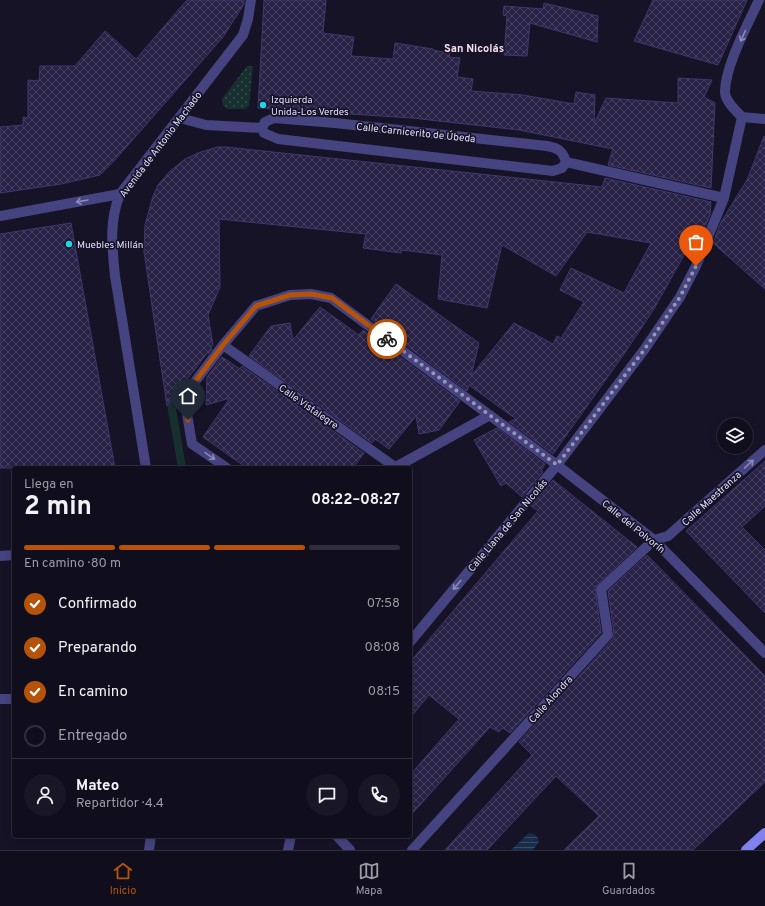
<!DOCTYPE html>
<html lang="es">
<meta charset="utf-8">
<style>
:root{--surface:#100e1d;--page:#191726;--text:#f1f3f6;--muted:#9c9ca4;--line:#302e3b;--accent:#b45309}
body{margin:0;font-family:Overpass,sans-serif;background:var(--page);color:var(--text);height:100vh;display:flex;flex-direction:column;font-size:15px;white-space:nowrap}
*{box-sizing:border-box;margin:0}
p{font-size:13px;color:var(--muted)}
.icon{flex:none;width:22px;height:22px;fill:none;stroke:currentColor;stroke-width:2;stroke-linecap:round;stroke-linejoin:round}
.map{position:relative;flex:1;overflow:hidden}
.side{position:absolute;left:12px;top:466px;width:400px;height:372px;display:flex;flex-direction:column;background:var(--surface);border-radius:4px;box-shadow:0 2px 10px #0003,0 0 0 1px var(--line)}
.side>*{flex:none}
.buttons{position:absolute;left:717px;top:418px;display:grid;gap:8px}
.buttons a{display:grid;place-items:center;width:36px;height:36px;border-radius:50%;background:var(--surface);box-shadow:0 2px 10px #0003,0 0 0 1px var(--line);font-size:20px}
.pin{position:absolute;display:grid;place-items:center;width:34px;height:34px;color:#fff;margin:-41px -17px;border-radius:50% 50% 50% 0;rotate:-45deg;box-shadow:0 0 4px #0007}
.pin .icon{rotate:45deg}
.courier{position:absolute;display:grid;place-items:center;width:40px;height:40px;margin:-20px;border:3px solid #b45309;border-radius:50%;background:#fff;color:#222;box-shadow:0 1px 5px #0007}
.headline em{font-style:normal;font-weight:700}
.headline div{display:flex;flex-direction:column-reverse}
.headline{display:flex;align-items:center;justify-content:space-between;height:68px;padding:0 12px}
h1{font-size:26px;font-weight:700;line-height:30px}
.bar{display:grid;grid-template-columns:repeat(4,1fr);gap:6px 4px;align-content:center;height:48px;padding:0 12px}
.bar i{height:5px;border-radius:3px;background:var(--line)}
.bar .on{background:var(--accent)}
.bar p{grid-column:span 4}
.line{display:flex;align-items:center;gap:10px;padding:0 12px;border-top:1px solid var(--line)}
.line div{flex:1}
.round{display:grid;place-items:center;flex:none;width:42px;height:42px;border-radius:21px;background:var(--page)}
ol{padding:0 12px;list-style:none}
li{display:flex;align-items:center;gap:12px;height:44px}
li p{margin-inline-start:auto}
li .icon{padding:4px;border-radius:50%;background:var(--accent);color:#fff;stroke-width:4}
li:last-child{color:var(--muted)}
li i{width:22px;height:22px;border:2px solid var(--line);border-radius:50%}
.tabs{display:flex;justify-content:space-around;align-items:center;height:56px;border-top:1px solid var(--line);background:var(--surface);font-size:11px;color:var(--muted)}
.tabs a{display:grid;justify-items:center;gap:2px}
.tabs .on{color:var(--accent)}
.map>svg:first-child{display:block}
.grass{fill:#17302f}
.park{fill:url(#park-dots)}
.water{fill:url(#water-rules)}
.building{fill:url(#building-cross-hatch);stroke:#40376f}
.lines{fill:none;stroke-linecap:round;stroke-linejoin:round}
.minor{stroke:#454480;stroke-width:10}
.tertiary{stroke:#454480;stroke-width:10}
.secondary{stroke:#8080ef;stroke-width:10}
.oneway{stroke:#8b89b7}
.done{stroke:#9996b1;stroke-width:4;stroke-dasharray:0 7.2}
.route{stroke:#b45309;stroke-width:5}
.poi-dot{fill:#21d4e3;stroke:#161327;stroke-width:1.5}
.labels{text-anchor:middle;stroke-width:3.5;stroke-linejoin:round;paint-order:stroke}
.poi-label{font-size:10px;fill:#e0ddfb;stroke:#161327;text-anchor:start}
.street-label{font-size:10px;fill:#e0ddfb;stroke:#161327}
.neighbourhood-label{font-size:11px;font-weight:bold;fill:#fbdff2;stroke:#161327}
</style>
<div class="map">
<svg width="765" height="850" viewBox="0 0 765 850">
<defs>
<pattern id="park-dots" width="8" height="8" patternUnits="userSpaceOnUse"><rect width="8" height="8" fill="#17302f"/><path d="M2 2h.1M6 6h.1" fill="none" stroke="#384e4e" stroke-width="1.8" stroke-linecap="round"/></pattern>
<pattern id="water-rules" width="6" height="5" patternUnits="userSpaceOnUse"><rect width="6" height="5" fill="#182d4c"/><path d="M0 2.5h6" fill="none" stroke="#394b67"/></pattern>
<pattern id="building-cross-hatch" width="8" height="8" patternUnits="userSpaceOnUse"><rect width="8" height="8" fill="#282246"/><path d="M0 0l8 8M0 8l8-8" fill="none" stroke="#474262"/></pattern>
</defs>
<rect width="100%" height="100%" fill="#161327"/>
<path class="grass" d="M165 393 174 396 186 468H178Z"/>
<path class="park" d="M247 66H253L249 106 245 109H227L223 105 222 99Z"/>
<path class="water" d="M529 833C535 834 538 836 539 842L533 850H511Z"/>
<path class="building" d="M187 0H244V4L223 37 114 161 100 175 61 184 0 193V127L23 125V117L28 118V80L39 81 40 66H75L105 31 136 59Z
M264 0H326L323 33 354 37 351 56 393 59 395 43 433 49V50L450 53 449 57 460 58 457 77 473 79 471 91 523 95 574 104 576 92 595 95 594 124 606 98 678 103V78L712 80 704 97 715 103 711 188 608 165 613 149 519 130 412 118 258 108Z
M653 0H747L718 65 634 41Z
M544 3 598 16 597 42 530 23 527 56 504 55 507 16 503 15 504 6 543 9Z
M764 136 765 137V289L713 243 721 222 747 180Z
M217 147H226L602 187 605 178 711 202 710 215 702 233 698 230 654 309 624 354 553 454 509 422 516 419 469 385 467 391 371 319 396 284 479 343 471 376 514 323 553 344 557 336 561 338 584 302 560 290 571 268 624 293 651 243 587 232 556 276 502 245 487 308 438 299 442 255 401 250V253L363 248 366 234 219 219 220 287 208 315 213 345 210 348 212 349 208 354V352L167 406 144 252 145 225 153 196 158 185 169 172 185 159 198 153Z
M71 223 115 468H0V234Z
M320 307 359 335 363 330 460 401 439 430 419 434 416 416 389 449 375 439 372 443 249 356 271 326 290 323 293 340Z
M222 357 240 369 242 366 364 453 353 468H247L203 437 230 398 206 405 207 377Z
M497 428 545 464 541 471 543 472 522 497 506 483 501 486 474 440Z
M765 461V506L742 527 765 550V613L686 531Z
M553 480 637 547 595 587 601 633 510 733 503 728 499 732 490 727 410 816V775L459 719 429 695 410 718V662L538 511 531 506Z
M647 555 765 676V782L693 850H564L599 816 556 776 487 850H445L532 755 519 742 613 639 614 634 608 591Z"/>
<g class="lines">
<path class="minor" d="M742 117C736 111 725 101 725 92 725 66 748 24 759 0
M742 117 765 119
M180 118 206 125 262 128
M274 118 335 123 547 146C558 148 563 151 566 162L562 168 553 171 278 139 264 133 262 128 265 122Z
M566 162 724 198
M0 216 120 194
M223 345 395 467
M227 468 192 444 184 396 223 345 256 306 290 295 311 294 331 298 557 465 654 540 765 653
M394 468 490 415
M0 556 14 555
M410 642 557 465 644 350 680 297 696 266 724 198 742 117
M0 699H14
M337 836 350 850
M288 850 291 836
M412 850 608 635 601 589 654 540 668 536 765 450"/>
<path class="tertiary" d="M146 468 115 276C112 247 109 221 120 194L243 35 248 19 251 0
M149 850 151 836"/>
<path class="secondary" d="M746 850 765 833"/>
</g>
<defs><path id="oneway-shaft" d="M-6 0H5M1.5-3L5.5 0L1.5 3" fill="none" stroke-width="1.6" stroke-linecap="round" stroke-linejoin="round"/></defs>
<g class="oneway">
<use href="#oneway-shaft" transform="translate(743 36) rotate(114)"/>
<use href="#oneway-shaft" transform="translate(82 201) rotate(170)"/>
<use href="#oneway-shaft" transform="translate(210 456) rotate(35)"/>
<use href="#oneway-shaft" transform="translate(749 464) rotate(-42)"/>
<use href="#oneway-shaft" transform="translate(457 585) rotate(130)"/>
</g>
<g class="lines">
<path class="done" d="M387 339 557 465 644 350 680 297 696 266"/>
<path class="route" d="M188 420 184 396 223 345 256 306 290 295 311 294 332 298 387 339"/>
</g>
<g class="poi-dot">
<circle cx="263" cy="105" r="4"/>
<circle cx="69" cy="244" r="4"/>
</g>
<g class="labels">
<g class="poi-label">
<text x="271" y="103">Izquierda<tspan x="271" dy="12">Unida-Los Verdes</tspan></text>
<text x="77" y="248">Muebles Millán</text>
</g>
<g class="street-label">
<text transform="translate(416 132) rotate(6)" y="4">Calle Carnicerito de Úbeda</text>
<text transform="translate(160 144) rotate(-53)" y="4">Avenida de Antonio Machado</text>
<text transform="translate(309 406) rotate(35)" y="4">Calle Vistalegre</text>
<text transform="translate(711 498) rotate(-42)" y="4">Calle Maestranza</text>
<text transform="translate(507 525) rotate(-50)" y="4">Calle Llana de San Nicolás</text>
<text transform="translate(634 526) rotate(39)" y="4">Calle del Polvorín</text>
<text transform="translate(550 699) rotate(-48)" y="4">Calle Alondra</text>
</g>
<g class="neighbourhood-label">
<text x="474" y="52">San Nicolás</text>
</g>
</g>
</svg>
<div class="buttons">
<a><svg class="icon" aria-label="layers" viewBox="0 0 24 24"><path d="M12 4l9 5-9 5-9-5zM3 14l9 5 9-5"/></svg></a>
</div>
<div class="pin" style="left:696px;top:266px;background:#ea580c"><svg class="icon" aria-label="bag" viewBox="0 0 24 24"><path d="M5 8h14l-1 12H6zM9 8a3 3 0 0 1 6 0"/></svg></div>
<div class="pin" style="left:188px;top:420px;background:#1f2937"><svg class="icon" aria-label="home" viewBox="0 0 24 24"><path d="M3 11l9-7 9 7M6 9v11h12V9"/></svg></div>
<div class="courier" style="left:387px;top:339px"><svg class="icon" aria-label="bike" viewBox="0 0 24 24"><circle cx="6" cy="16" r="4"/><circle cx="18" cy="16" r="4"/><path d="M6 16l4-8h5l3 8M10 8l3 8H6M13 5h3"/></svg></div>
<section class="side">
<div class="headline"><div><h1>2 min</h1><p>Llega en</p></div><em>08:22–08:27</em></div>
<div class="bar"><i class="on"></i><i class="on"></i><i class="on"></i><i></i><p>En camino · 80 m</p></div>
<ol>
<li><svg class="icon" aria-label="check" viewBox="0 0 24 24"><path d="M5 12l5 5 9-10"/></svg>Confirmado<p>07:58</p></li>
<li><svg class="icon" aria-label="check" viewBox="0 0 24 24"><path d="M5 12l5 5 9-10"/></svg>Preparando<p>08:08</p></li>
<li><svg class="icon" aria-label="check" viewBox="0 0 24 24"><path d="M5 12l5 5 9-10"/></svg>En camino<p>08:15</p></li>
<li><i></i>Entregado</li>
</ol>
<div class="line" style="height:72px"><a class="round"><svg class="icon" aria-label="person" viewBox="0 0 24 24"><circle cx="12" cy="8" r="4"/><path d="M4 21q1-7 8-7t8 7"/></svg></a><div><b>Mateo</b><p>Repartidor · 4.4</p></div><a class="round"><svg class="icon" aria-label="chat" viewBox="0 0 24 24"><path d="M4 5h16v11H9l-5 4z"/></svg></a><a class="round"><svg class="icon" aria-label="phone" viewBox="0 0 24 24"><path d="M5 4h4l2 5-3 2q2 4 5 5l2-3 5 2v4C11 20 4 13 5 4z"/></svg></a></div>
</section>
</div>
<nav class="tabs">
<a class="on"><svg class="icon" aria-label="home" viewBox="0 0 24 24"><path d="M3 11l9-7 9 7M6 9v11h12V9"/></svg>Inicio</a>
<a><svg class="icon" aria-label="map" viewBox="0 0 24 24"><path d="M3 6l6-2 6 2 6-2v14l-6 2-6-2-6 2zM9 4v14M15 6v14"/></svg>Mapa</a>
<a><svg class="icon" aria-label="saved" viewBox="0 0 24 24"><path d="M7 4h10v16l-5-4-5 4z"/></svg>Guardados</a>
</nav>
